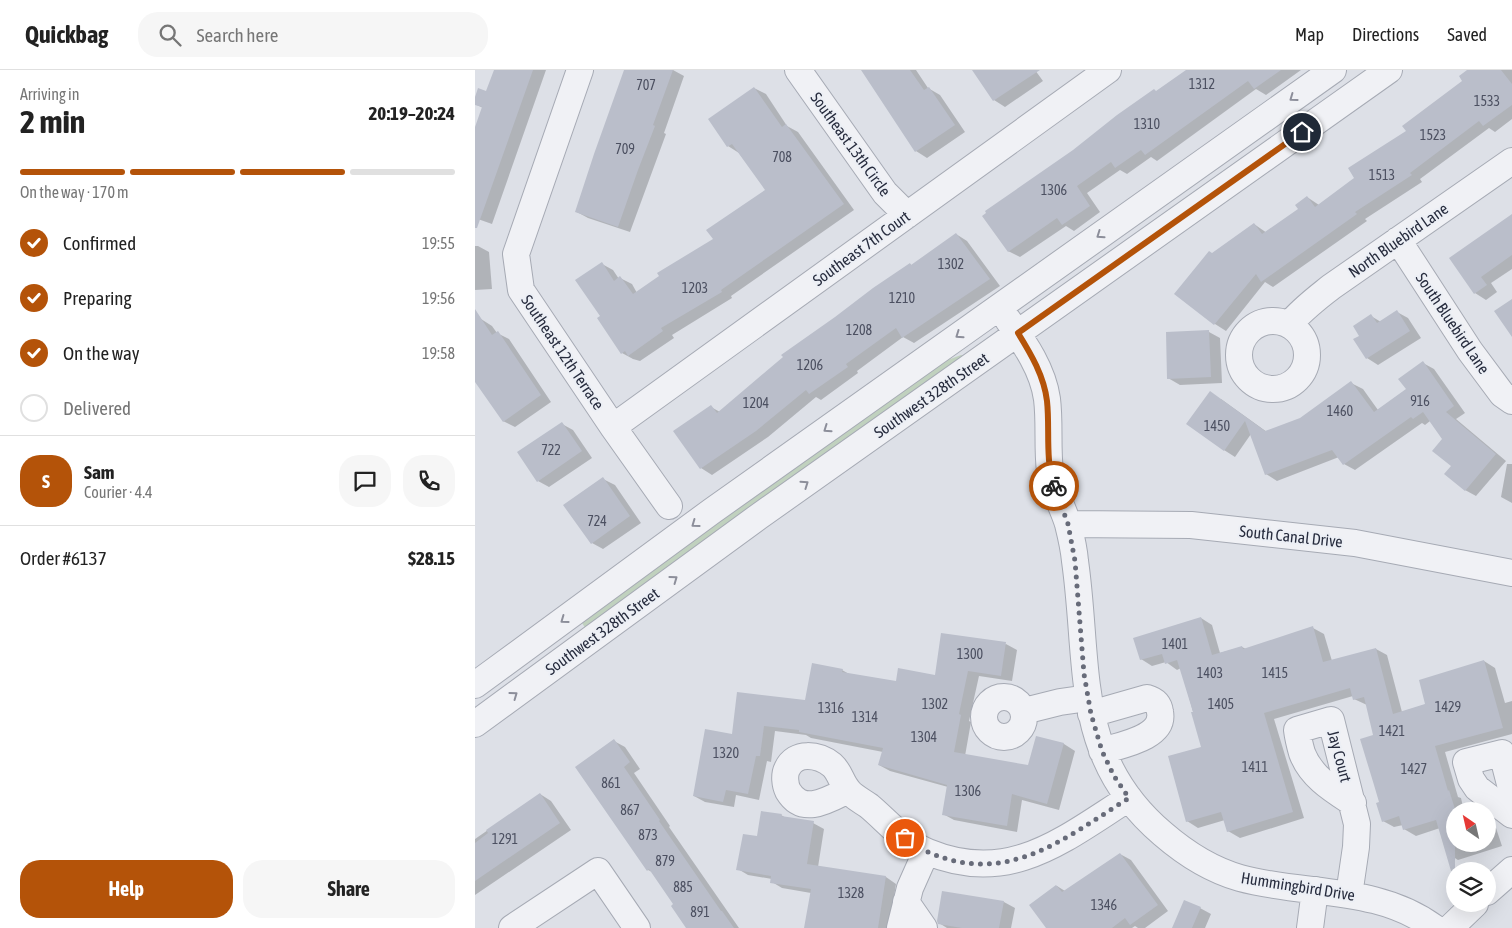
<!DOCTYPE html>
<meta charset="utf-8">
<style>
:root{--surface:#fff;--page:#f6f6f6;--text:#222;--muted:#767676;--line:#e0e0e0;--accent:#b45309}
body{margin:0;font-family:"Asap Condensed",sans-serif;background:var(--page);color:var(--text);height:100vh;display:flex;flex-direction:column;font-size:19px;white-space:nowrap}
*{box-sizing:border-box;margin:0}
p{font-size:16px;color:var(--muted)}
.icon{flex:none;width:28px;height:28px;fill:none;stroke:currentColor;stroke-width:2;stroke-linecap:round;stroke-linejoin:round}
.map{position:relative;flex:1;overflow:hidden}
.panel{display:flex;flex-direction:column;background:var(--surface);width:475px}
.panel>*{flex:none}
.needle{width:32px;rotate:326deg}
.controls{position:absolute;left:971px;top:732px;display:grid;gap:10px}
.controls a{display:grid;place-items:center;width:50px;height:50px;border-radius:50%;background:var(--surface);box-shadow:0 5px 20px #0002;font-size:25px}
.pin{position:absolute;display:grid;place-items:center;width:42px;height:42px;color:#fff;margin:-21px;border:2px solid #fff;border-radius:50%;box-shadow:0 1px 5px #0007}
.courier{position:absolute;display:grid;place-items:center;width:50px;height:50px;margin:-25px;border:4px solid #b45309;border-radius:50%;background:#fff;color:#222;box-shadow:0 1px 6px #0007}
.summary em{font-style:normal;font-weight:700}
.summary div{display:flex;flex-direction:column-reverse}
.summary{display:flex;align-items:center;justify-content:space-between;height:85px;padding:0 20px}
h1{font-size:32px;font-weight:700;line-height:38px}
.bar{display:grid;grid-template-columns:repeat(4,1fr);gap:8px 5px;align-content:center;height:60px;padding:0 20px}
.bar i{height:6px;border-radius:4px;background:var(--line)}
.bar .active{background:var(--accent)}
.bar p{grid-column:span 4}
.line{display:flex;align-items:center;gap:12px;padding:0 20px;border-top:1px solid var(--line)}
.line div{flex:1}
.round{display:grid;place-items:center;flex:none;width:52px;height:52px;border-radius:20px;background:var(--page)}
ol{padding:0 20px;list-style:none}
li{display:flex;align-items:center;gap:15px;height:55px}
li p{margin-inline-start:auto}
li .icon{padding:5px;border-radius:50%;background:var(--accent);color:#fff;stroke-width:4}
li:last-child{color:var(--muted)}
li i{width:28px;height:28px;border:2px solid var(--line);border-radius:50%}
.cta{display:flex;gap:10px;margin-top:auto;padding:10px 20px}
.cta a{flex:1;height:58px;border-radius:20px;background:var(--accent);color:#fff;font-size:20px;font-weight:700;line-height:58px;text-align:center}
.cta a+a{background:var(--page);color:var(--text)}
header{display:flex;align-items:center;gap:30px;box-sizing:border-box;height:70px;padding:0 25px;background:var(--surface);border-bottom:1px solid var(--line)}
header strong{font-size:24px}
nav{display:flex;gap:28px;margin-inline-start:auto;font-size:18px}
.search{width:350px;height:45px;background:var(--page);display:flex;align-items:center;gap:12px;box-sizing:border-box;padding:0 18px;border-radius:20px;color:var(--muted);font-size:19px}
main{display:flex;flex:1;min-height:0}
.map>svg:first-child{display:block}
.green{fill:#c0d1be}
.shadow{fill:#0003}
.building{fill:#babeca}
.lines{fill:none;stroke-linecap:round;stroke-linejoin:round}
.minor-casing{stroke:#a6aab4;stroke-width:28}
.minor{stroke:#f0f1f5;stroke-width:26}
.oneway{stroke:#8c8e9a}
.done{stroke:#676b79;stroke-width:5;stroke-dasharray:0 9}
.route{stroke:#b45309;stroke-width:6}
.labels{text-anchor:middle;stroke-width:4;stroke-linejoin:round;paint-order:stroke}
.number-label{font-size:14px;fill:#4c5061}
.street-label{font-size:16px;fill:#272c3e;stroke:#eceff5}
</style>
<header>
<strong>Quickbag</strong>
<div class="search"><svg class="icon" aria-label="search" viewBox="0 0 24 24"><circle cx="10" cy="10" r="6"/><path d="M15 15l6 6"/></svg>Search here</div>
<nav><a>Map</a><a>Directions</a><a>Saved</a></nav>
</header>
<main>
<section class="panel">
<div class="summary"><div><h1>2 min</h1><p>Arriving in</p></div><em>20:19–20:24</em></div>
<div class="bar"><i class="active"></i><i class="active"></i><i class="active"></i><i></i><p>On the way · 170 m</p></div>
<ol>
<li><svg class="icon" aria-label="check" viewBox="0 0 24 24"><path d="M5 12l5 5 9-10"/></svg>Confirmed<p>19:55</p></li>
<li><svg class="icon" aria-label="check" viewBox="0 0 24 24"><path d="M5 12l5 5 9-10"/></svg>Preparing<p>19:56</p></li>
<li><svg class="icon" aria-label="check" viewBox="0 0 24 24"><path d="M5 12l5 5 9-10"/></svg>On the way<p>19:58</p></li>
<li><i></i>Delivered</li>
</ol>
<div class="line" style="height:90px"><b class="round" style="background:var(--accent);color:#fff">S</b><div><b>Sam</b><p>Courier · 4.4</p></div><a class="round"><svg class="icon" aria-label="chat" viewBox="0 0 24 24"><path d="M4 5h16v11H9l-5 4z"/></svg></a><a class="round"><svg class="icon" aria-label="phone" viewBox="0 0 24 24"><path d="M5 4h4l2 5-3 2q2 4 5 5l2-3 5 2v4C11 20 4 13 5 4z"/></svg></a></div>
<div class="line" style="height:65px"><div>Order #6137</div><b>$28.15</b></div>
<div class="cta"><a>Help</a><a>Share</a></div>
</section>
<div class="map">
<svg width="1037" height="858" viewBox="0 0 1037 858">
<rect width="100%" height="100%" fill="#dde0e7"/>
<path class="green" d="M486 285 489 286 111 559 107 553 120 539 470 291Z"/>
<path class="shadow" d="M20 0H71L17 154 0 148V60L8 38 0 34V30L12 23Z
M150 0H198L209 6 189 63 191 64 155 162 113 148 102 142Z
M387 0H441L453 18 465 25 490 62 452 88 441 81Z
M499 0H560L568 11 530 37 519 30Z
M713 0H826L791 25 781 19 682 91 676 87 652 104 645 100 612 123 625 142 599 161 591 156 545 187 533 181 682 22Z
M994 0H1037V49L1020 62 1014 58 945 109 947 112 890 149 892 151 798 217 790 212 751 261 740 254 701 223 738 184 779 154 792 163 825 139 832 127 844 135 881 108 989 11Z
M279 18 291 24 312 56 323 62 379 140 256 226 257 228 197 265 199 268 165 291 158 289 147 283 127 247V194L138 200 144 209 145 208 157 214 162 223 240 170 292 120 264 83 253 76Z
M1037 146V199L1016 213 1022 222 1011 230 1000 223 976 188Z
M481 164 492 171 525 216 439 273 428 267 382 301 383 303 346 330 341 327 293 367 237 405 226 398 200 361 236 337 245 342 435 194 438 196Z
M0 176H3L14 182 17 219 0 220Z
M922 242 933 248 946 268 903 295 892 288 880 270 886 266 896 246 906 252Z
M6 249 17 256 22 263 34 269 76 332 40 357 28 351 0 300V253Z
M734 262 745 268 747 313 705 315 693 308Z
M948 293 959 299 990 343 981 349 1031 391 1001 426 990 420 978 396 968 369 955 351 950 355 947 353 880 400 869 394 864 387 802 411 791 404 776 364 760 387 749 380 746 329 792 362 825 349 876 313 888 319 903 340 932 319Z
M87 354 98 360 117 388 74 417 63 411Z
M1032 394H1037V433L1026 427Z
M128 409 140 415 166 453 128 479 117 473Z
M726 548 737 555 745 583 767 577 771 579 838 558 849 564 857 591 901 579 912 585 927 642 952 634 1009 591 1020 598 1030 633 1037 631V664L970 682 983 727 986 728 989 741H980V774H1012V753L1021 758 1027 776 983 790 972 783 965 758 941 766 929 759 928 755 919 757 908 751 905 733 900 666 892 635 879 629 878 626 799 649 829 748 765 768 753 761 750 750 723 758 712 751 728 678 706 598 702 600 691 592 677 596 666 589Z
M531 574 542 580 537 611 504 606 494 651 496 652 490 686 554 697 562 667 589 674 600 681 584 740 547 730 542 762 479 750 468 744 473 717 415 701 404 695 408 682 336 668 331 665 300 661 296 692 292 691 284 730 261 725 259 737 230 732 219 726 258 665 331 632 367 600 374 604 422 612 461 607Z
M139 671 150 677 165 699 159 703 195 756 194 757 264 858H213L200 835 177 802 173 800Z
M65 724 76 731 96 760 0 825V769Z
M306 745 311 748 338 753 349 759 343 797 411 807 421 814 414 858H330L336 823 307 818 297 812V809L273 805 263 799 283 768Z
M645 784 656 790 693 841 670 858H663L660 856 657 858H573L582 816 590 821Z
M529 832 540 838 536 858H472L464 853Z
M725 838 736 844 730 858H699Z"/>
<path class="building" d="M19 0H58L2 158H0V57L7 37 0 35V27L3 18 11 21Z
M149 0H198L178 55 180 56 163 100 143 157 100 142 119 84Z
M386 0H435L449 20 454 17 480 55 440 82Z
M497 0H565L518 31Z
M711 0H806L779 19 773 11 670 85 666 80 640 98 636 92 602 116 615 136 587 155 582 148 533 182 507 146 511 143 510 141 598 80 642 45 679 19 681 21Z
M992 0H1026L1037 14V35L1008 56 1004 51 935 103 937 105 880 142 882 144 786 212 781 204 739 255 699 224 734 181 737 183 779 153 787 164 823 139 820 135 832 126 840 137 879 108 873 98 931 61 927 56 987 11 984 6Z
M279 17 307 57 311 54 369 134 246 220 247 222 186 258 188 261 153 286 150 281 146 284 122 248 125 246 100 210 127 192 139 211 145 206 158 224 184 206 182 203 238 169 231 160 290 120 257 74 252 77 233 49Z
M1037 144V185L1006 207 1012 215 999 224 974 188Z
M481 163 515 209 427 268 421 258 371 294 373 297 334 324 331 320 281 361 225 399 198 361 236 335 242 343 308 287 306 285 360 247 398 218 435 193 436 195Z
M1037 229V267L1019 241Z
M0 239 17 265 23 261 66 325 28 352 0 312Z
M922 240 935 261 891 289 878 269 884 266 878 256 896 244 902 253Z
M734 260 736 307 692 309 691 262Z
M948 291 979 336 971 342 1021 384 990 421 969 404 976 396 957 381 967 369 948 342 938 349 936 347 868 395 857 380 790 405 770 351 749 381 711 354 735 321 790 361 825 348 876 311 899 342 931 319 923 309Z
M87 352 107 381 62 412 42 382Z
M128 407 155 446 116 474 88 435Z
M726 547 737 585 767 576 768 579 838 556 848 592 901 578 918 644 950 634 944 610 1009 590 1028 658 960 676 973 721 974 720 980 739V800L976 801 961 750 928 760 924 746 907 752 901 733 904 732 899 715 885 669 898 665 889 627 878 630 875 618 789 643 818 742 752 762 746 742 711 752 693 686 726 677 716 642H718L702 590 690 594 687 584 665 590 658 568Z
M466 563 531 572 526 606 493 601 484 644 486 645 479 682 553 695 561 666 589 673 572 734 537 724 532 756 467 745 472 715 403 695 408 678 324 662V660L289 656 285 686H281L273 724 251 720 248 732 218 726 230 659 257 664 262 622 330 630 337 593 368 599 367 602 421 611 423 598 460 605Z
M139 669 155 692 149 697 185 750 184 751 246 841H247L259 858H211L196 836 198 834 174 799 172 801 100 697Z
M65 723 85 753 0 811V773L13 763 11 760Z
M286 741 307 744 306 746 339 751 332 794 411 806 403 858H329L336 819 295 813 296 806 261 800 268 764 282 766Z
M645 783 683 835 655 855 650 848 637 858H571L554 835 581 815 587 822Z
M467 821 529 831 524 858H487L463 854 462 851Z
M709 830 726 837 717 858H697Z"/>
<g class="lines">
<defs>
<path id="minor" d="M105 0 41 184 46 220 138 357 194 436
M323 0 410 123 432 145
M923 170 995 281 1027 324 1037 331
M533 250C550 274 568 300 572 329 575 353 572 378 575 401 577 419 588 437 593 454 596 466 599 479 600 491 615 596 597 687 688 764 710 783 737 800 765 808 831 826 902 815 960 858
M764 285a34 34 0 1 1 68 0a34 34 0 1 1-68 0Z
M814 255C826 240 841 229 856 217L1037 91
M138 357 633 0
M593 454 716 455 880 473 1037 503
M0 615 237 441 858 0
M509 647a20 20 0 1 1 40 0a20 20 0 1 1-40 0Z
M549 641 585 632 613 628
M616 644 672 628C679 630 684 634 685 642 690 668 645 675 627 681
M0 654 283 447 914 0
M373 720C353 730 328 746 313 721 310 715 309 705 312 699 320 681 343 684 357 695 365 702 366 712 373 720 377 726 387 731 394 736 412 751 430 773 453 782 535 816 589 769 654 728
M1037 722 1027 683 991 692 996 709 1002 718 1037 745
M1012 822 1037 800
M874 825 881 777 882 754 856 650 822 660C823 668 825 676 827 683 836 707 858 720 878 733
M431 832 449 858
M37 858 123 801 162 858
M425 858 435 818 451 782
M835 858 840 820
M975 858 1000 834"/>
</defs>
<use href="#minor" class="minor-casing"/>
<use href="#minor" class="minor"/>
</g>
<defs><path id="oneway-chevron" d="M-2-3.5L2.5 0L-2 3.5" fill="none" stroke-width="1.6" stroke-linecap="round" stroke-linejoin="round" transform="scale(1.25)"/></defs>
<g class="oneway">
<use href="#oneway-chevron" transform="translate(818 28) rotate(144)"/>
<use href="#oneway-chevron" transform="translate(625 165) rotate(145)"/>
<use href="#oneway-chevron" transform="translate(484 265) rotate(145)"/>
<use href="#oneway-chevron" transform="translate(352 359) rotate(145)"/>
<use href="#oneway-chevron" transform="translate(330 414) rotate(-35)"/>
<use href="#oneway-chevron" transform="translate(220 454) rotate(144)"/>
<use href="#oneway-chevron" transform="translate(199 509) rotate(-36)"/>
<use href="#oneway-chevron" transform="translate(89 550) rotate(144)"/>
<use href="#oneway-chevron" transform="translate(39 625) rotate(-36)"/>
</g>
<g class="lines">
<path class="done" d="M430 768C437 772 445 779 453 782 533 817 590 768 654 728L639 706 627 681 616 644 609 604 600 491 593 454 579 416"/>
<path class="route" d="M579 416C570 389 575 359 572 331 569 306 556 284 543 263L827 62"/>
</g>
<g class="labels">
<g class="number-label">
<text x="727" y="19">1312</text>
<text x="171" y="20">707</text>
<text x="1012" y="36">1533</text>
<text x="672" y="59">1310</text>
<text x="958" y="70">1523</text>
<text x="150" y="84">709</text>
<text x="307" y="92">708</text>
<text x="907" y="110">1513</text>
<text x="579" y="125">1306</text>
<text x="476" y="199">1302</text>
<text x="220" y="223">1203</text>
<text x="427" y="233">1210</text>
<text x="384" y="265">1208</text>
<text x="335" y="300">1206</text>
<text x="945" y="336">916</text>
<text x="281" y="338">1204</text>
<text x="865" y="346">1460</text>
<text x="742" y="361">1450</text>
<text x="76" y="385">722</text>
<text x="122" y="456">724</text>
<text x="700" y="579">1401</text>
<text x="495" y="589">1300</text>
<text x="735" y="608">1403</text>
<text x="800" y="608">1415</text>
<text x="460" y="639">1302</text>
<text x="746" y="639">1405</text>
<text x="973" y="642">1429</text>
<text x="356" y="643">1316</text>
<text x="390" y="652">1314</text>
<text x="917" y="666">1421</text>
<text x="449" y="672">1304</text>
<text x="251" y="688">1320</text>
<text x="780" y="702">1411</text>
<text x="939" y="704">1427</text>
<text x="136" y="718">861</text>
<text x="493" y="726">1306</text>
<text x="155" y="745">867</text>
<text x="173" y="770">873</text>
<text x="30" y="774">1291</text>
<text x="190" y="796">879</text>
<text x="208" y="822">885</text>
<text x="376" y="828">1328</text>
<text x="629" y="840">1346</text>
<text x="225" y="847">891</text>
</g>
<g class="street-label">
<text transform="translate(376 74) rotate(54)" y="6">Southeast 13th Circle</text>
<text transform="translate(923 170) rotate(-35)" y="6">North Bluebird Lane</text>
<text transform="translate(386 178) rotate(-36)" y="6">Southeast 7th Court</text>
<text transform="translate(978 253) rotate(56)" y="6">South Bluebird Lane</text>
<text transform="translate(88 282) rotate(56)" y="6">Southeast 12th Terrace</text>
<text transform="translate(456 325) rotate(-35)" y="6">Southwest 328th Street</text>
<text transform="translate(816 466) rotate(6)" y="6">South Canal Drive</text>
<text transform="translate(127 561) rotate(-36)" y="6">Southwest 328th Street</text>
<text transform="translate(865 686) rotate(75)" y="6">Jay Court</text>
<text transform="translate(823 816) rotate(9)" y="6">Hummingbird Drive</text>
</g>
</g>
</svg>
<div class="controls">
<a><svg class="needle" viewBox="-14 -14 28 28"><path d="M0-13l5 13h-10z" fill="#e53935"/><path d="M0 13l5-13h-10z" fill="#767676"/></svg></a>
<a><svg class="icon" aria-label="layers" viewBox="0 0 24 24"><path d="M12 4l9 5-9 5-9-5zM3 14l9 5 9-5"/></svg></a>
</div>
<div class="pin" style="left:430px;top:768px;background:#ea580c"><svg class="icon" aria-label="bag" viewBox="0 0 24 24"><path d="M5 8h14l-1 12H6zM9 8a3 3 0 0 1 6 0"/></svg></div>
<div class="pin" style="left:827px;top:62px;background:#1f2937"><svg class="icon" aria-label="home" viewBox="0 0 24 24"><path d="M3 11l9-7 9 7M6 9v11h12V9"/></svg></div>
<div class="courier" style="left:579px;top:416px"><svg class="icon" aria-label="bike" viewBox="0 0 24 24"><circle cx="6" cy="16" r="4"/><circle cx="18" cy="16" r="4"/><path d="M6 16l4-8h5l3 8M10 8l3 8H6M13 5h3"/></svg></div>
</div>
</main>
